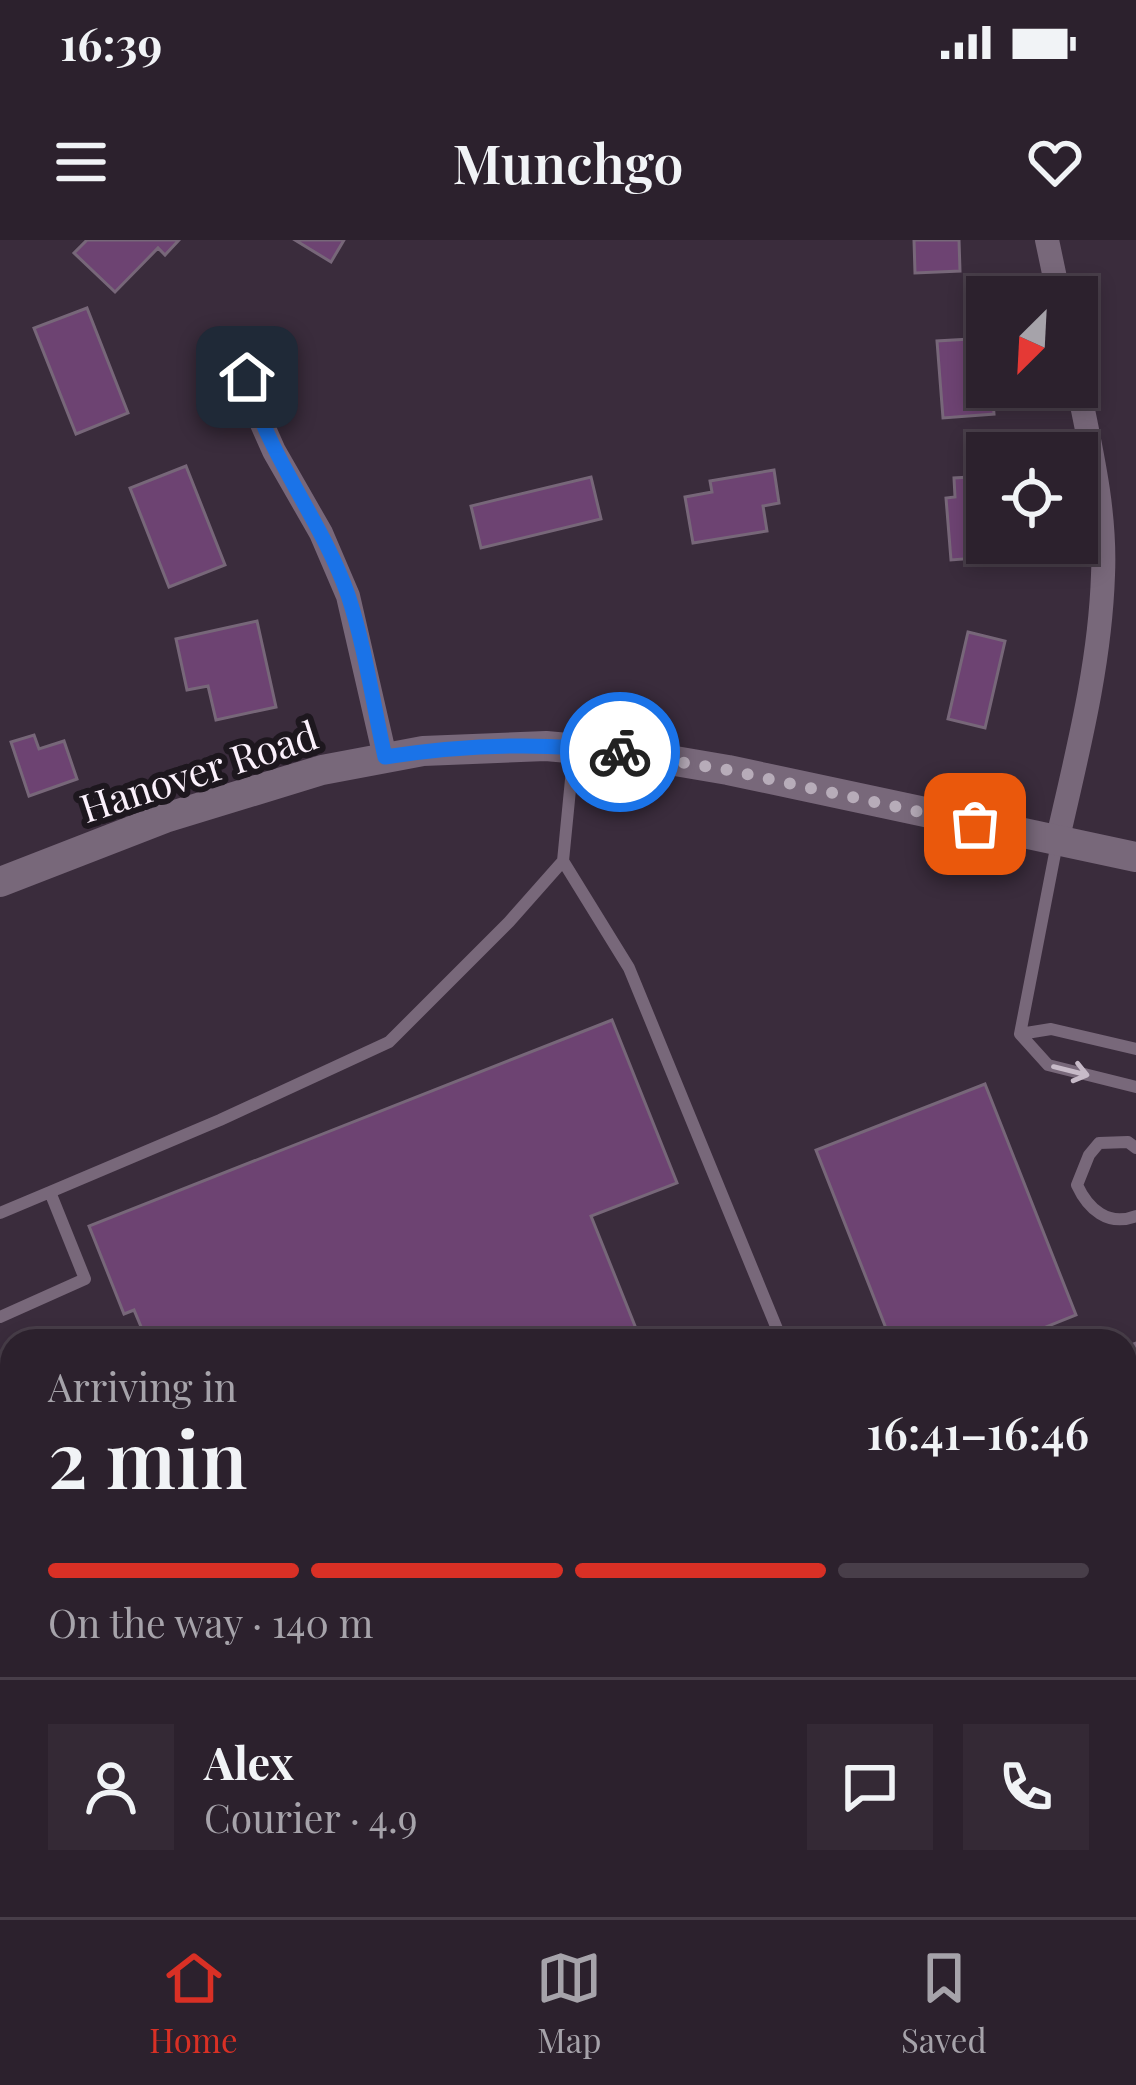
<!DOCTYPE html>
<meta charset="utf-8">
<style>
:root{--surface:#2c212d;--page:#342935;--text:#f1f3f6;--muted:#a6a3aa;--line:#483e49;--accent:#d93025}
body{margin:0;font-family:"Playfair Display",serif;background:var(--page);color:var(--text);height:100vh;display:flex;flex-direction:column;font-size:45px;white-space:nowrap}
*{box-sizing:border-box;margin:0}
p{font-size:39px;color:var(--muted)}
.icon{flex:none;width:66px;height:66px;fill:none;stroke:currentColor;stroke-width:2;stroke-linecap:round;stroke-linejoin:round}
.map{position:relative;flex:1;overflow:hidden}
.drawer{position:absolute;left:0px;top:1089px;width:1137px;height:588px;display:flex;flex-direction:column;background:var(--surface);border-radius:36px 36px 0 0;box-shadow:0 6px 18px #0003,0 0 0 3px var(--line)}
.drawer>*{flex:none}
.needle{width:78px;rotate:204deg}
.tools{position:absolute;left:966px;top:36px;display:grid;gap:24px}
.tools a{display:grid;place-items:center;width:132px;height:132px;border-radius:0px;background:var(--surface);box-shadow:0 6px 18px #0003,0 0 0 3px var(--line);font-size:60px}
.pin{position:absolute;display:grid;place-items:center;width:102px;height:102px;color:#fff;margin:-51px;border-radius:24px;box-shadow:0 6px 18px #0006}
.courier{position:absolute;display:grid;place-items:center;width:120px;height:120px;margin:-60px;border:9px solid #1a73e8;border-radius:50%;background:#fff;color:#222;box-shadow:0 3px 15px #0007}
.headline em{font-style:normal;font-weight:600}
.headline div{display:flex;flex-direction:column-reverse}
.headline{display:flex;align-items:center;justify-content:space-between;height:204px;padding:0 48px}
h1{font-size:78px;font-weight:600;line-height:90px}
.bar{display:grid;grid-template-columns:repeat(4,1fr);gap:18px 12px;align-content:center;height:144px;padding:0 48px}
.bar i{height:15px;border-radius:9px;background:var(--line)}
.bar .current{background:var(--accent)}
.bar p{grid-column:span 4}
.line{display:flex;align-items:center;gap:30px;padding:0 48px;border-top:3px solid var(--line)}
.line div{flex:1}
.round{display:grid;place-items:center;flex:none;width:126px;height:126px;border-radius:0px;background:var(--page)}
.status{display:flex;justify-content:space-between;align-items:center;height:84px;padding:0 60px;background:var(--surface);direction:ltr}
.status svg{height:33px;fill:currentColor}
header{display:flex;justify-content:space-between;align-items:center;height:156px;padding:0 48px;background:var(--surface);font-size:54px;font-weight:600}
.tabs{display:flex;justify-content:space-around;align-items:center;height:168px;border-top:3px solid var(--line);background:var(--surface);font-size:33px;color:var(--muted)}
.tabs a{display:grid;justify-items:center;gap:6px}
.tabs .current{color:var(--accent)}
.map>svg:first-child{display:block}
.grass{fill:#27513a}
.wetland{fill:url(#wetland-marsh)}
.water{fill:url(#water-waves)}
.building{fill:#6d4372;stroke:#776779;stroke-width:3}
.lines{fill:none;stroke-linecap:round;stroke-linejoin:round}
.service{stroke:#78687a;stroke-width:12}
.minor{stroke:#78687a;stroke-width:24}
.tertiary{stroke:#78687a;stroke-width:30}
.oneway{stroke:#c7bac8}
.done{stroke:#b7acb9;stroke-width:12;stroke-dasharray:0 21.6}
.route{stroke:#1a73e8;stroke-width:15}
.labels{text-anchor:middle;stroke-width:12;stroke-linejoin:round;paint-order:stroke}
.street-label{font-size:39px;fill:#fbf1fc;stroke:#1d171e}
</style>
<div class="status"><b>16:39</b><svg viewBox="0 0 49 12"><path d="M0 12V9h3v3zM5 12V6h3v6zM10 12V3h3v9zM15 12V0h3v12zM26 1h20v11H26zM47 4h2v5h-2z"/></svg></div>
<header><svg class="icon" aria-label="menu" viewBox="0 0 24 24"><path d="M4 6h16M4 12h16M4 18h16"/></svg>Munchgo<svg class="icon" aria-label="heart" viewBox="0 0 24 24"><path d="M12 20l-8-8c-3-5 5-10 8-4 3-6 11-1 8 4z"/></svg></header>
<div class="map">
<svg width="1136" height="1677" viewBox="0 0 1136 1677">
<defs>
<pattern id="wetland-marsh" width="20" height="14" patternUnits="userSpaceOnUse" patternTransform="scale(3)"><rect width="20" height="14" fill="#27513a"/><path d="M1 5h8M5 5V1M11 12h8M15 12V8" fill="none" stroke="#476a57"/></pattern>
<pattern id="water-waves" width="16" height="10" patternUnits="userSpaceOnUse" patternTransform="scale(3)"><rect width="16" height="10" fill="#0f5668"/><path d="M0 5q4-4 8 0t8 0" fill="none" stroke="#336f7e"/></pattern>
</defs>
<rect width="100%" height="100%" fill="#3a2c3c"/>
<path class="grass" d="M133 1665H1029L1034 1677H102Z"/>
<path class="wetland" d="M0 1587 12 1591V1665H133L102 1677H0Z"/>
<path class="water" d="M529 1665H745L741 1677H501Z"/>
<path class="building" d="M87 0H179L165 15 158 8 115 52 74 13Z
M295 0H344L331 22Z
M914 0H959L960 31 915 33Z
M87 68 128 173 76 194 34 88Z
M987 98V147H992L994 174 943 178 937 101Z
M186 226 225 325 169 347 130 248Z
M774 230 779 263 763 266 767 291 693 303 685 257 712 252 710 241Z
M987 236V303H1013L1014 315 951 320 946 258 955 257 954 238Z
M591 237 601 279 481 308 471 266Z
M257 381 276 467 216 480 208 446 187 450 176 399Z
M968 392 1005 401 985 488 948 479Z
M34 495 39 509 64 501 77 539 29 556 11 502Z
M612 780 677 943 591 976 641 1101H147L134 1070 124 1074 89 986Z
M985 844 1076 1075 1011 1101H891L816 910Z
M1136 1103V1295L1125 1300V1107Z"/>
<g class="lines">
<path class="service" d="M563 621 629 728 782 1101
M1020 794 1057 603
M1020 794 1048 825 1136 847
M1020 794 1051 789 1136 809
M1136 908 1128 902 1099 903 1089 915 1077 945C1088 969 1108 987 1136 976
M0 973 50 952
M0 1077 85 1039 50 952 220 880 389 802 509 682 563 621 574 509
M0 1160 12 1155
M1125 1346 1136 1341
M0 1527 7 1544 12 1543
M1125 1615 1136 1636"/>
<path class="minor" d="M1047 0 1059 57
M238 106 255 168 274 211 321 293 348 356 385 517
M1057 602C1077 514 1100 426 1103 335 1106 270 1090 205 1077 141"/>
<path class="tertiary" d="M0 642 165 578 322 530 423 511 546 506 634 514 728 530 1136 617"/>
</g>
<defs><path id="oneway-shaft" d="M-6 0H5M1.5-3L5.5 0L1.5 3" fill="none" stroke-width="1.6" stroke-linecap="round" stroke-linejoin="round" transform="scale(3)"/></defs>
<use class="oneway" href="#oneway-shaft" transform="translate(1071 831) rotate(14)"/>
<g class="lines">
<path class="done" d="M620 512 728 530 975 584"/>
<path class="route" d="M247 137C267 216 321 278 348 355 365 406 373 464 385 517 462 505 543 502 620 512"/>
</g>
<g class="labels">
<g class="street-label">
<text transform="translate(199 532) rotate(-18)" y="14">Hanover Road</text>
</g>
</g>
</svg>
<div class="tools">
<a><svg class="needle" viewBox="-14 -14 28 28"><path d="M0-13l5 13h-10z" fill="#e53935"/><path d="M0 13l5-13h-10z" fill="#a6a3aa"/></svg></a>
<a><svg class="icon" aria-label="locate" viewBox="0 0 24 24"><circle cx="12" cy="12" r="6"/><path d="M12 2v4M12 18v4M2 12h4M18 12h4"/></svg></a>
</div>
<div class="pin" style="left:975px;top:584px;background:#ea580c"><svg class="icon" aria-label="bag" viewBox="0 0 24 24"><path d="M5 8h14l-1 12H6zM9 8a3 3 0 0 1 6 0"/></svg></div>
<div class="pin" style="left:247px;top:137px;background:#1f2937"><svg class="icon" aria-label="home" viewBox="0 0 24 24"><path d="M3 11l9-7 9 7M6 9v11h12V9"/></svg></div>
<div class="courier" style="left:620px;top:512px"><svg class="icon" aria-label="bike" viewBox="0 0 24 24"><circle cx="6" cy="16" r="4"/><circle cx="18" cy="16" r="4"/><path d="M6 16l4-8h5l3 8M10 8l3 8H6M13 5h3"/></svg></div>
<section class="drawer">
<div class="headline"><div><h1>2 min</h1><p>Arriving in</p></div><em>16:41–16:46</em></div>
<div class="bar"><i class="current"></i><i class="current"></i><i class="current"></i><i></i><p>On the way · 140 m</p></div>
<div class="line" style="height:216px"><a class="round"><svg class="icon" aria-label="person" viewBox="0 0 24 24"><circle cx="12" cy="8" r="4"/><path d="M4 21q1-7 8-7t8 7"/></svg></a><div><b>Alex</b><p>Courier · 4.9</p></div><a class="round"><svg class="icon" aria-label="chat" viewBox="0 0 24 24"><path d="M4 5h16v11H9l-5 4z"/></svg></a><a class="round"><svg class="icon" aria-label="phone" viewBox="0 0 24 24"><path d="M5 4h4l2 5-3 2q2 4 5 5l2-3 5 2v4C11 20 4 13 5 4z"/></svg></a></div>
</section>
</div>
<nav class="tabs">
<a class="current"><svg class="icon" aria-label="home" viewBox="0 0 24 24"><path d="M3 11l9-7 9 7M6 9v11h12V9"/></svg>Home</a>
<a><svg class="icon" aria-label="map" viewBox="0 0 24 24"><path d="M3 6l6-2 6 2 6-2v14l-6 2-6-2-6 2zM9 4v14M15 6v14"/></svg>Map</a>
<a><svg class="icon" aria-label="saved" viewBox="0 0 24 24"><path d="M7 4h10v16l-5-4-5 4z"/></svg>Saved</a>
</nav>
